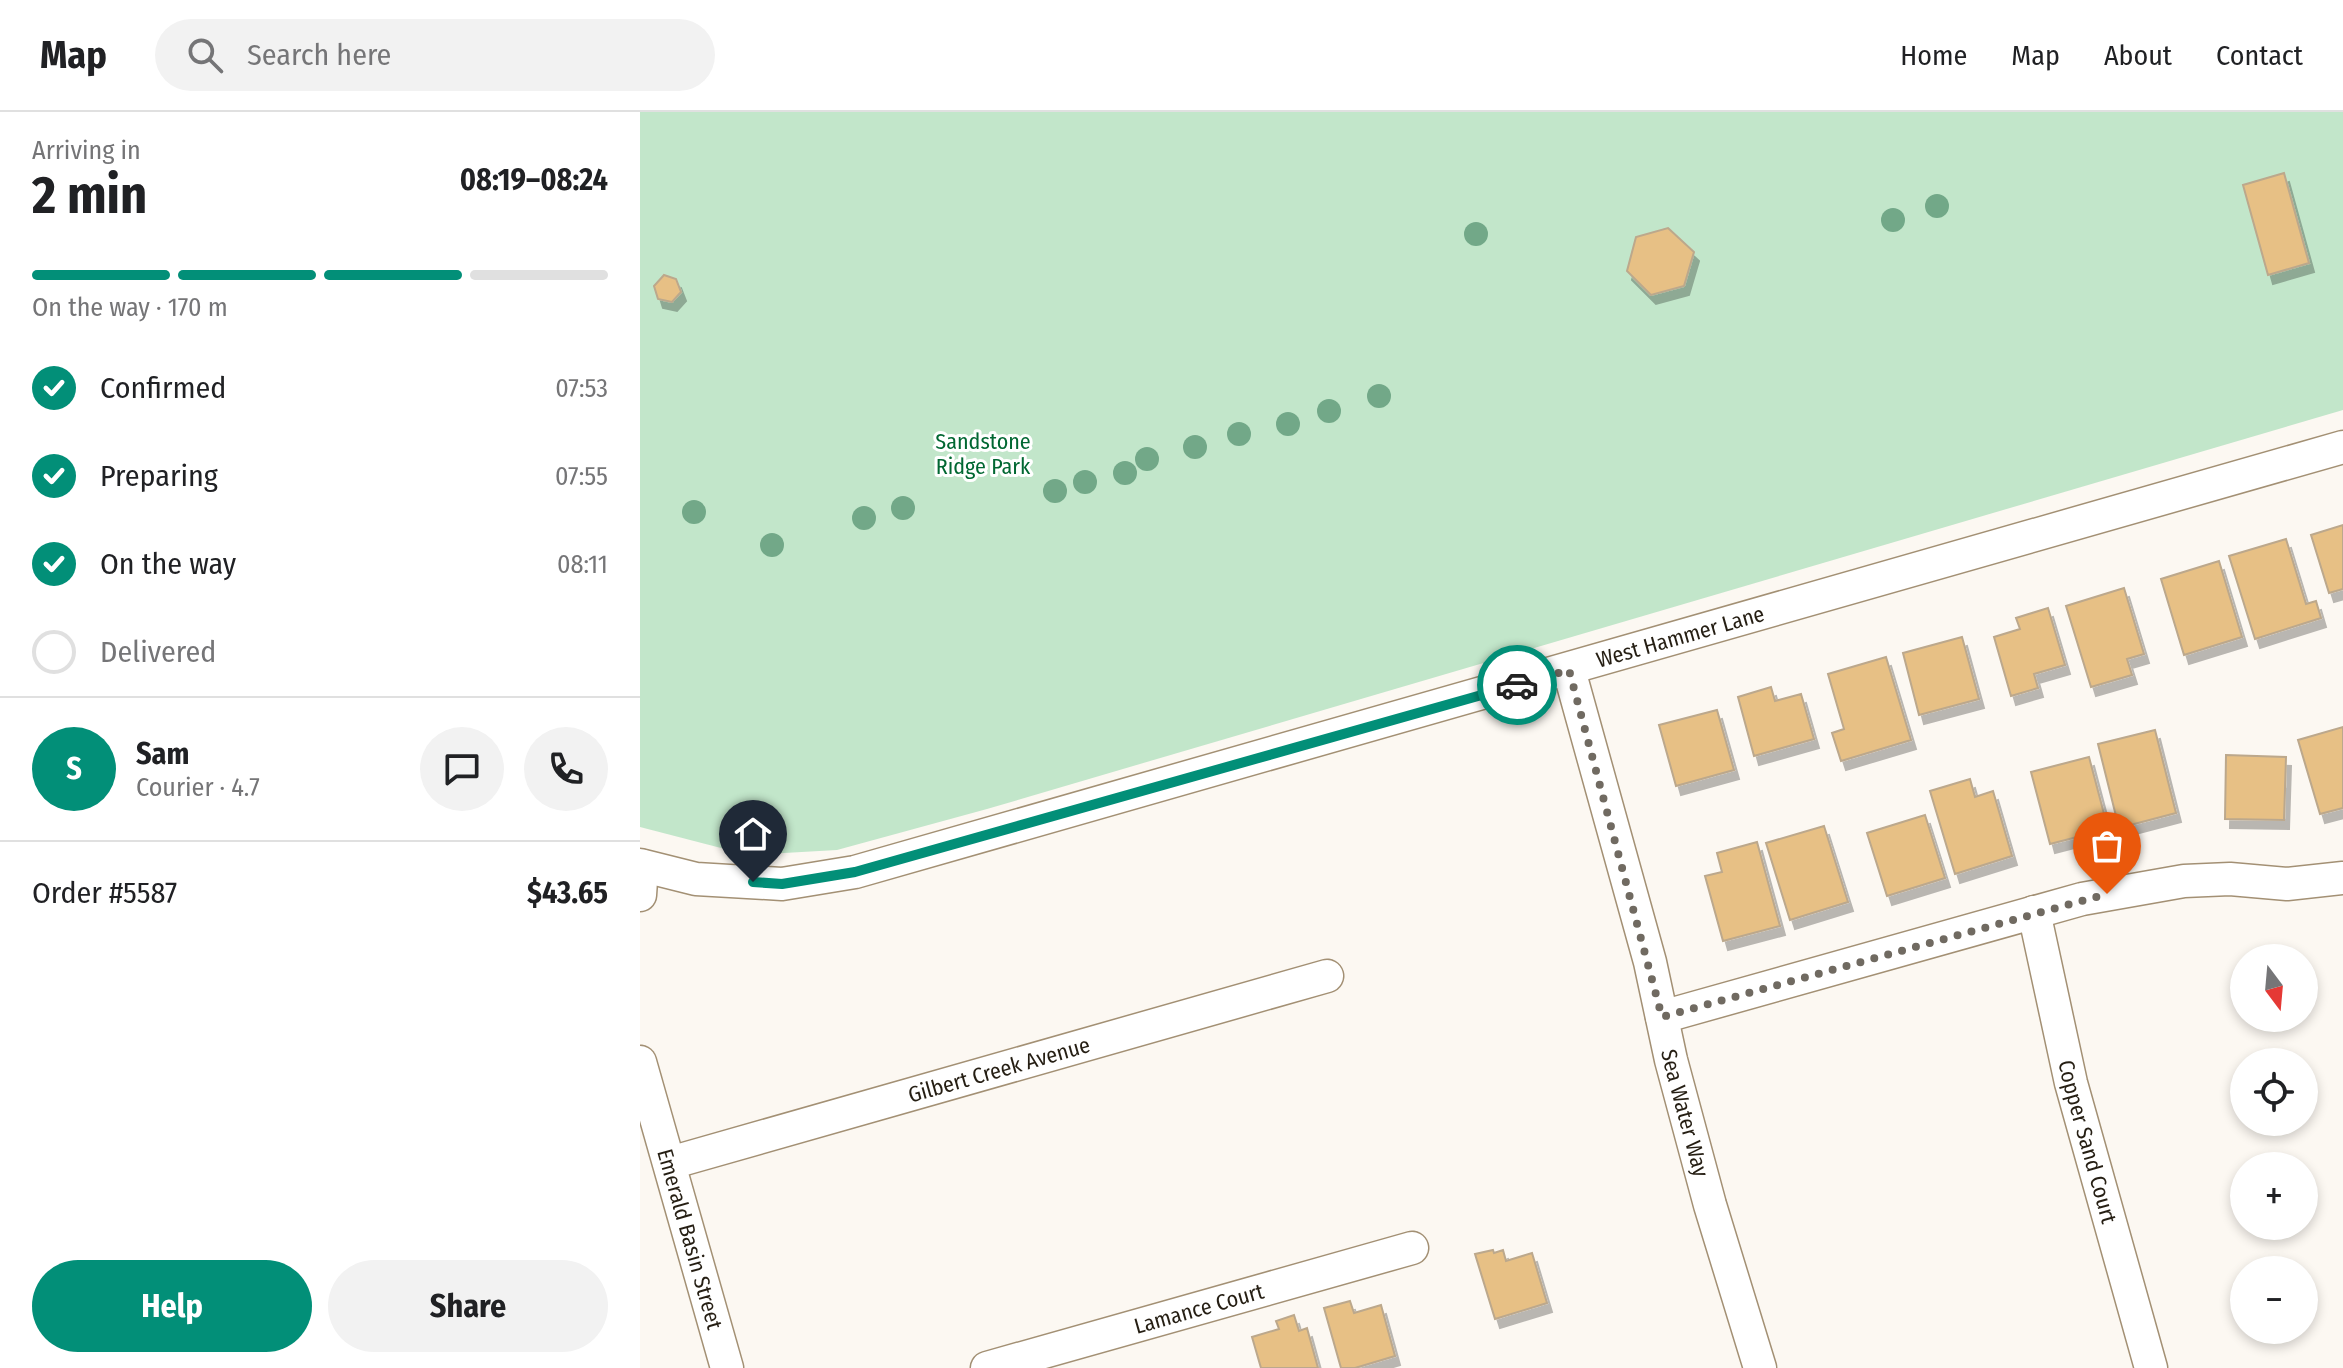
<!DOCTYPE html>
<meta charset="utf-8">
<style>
:root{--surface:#fff;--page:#f2f2f2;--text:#202124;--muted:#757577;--line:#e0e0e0;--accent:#028f78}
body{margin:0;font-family:"Fira Sans Condensed",sans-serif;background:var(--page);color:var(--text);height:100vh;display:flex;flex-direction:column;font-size:30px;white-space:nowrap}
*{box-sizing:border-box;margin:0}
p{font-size:26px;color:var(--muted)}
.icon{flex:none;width:44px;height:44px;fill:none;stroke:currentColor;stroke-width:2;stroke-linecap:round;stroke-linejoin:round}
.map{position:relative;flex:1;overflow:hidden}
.panel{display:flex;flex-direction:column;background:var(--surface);width:640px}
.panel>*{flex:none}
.needle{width:52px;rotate:164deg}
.controls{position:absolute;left:1590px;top:832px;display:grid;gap:16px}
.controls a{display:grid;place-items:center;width:88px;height:88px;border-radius:50%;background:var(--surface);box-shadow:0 4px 12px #0003;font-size:40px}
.pin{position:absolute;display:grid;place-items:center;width:68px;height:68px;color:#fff;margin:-82px -34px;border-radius:50% 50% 50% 0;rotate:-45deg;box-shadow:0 0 8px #0007}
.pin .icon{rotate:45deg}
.courier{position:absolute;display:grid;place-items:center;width:80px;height:80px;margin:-40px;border:6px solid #028f78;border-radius:50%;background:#fff;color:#222;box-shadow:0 2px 10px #0007}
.head em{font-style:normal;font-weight:700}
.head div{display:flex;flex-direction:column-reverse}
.head{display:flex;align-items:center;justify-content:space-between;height:136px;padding:0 32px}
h1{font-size:52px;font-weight:700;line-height:60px}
.bar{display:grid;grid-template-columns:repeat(4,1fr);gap:12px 8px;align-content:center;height:96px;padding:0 32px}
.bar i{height:10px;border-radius:6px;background:var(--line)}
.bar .active{background:var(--accent)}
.bar p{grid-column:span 4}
.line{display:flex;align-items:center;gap:20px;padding:0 32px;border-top:2px solid var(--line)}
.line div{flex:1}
.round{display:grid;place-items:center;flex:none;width:84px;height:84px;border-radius:42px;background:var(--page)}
ol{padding:0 32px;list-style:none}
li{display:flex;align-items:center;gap:24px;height:88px}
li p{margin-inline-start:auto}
li .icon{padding:8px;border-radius:50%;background:var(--accent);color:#fff;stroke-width:4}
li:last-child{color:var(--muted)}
li i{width:44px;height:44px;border:4px solid var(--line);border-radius:50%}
.primary-button{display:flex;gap:16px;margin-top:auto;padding:16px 32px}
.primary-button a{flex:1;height:92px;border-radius:48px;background:var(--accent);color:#fff;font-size:32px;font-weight:700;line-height:92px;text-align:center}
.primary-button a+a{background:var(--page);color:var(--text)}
header{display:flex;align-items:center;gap:48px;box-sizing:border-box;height:112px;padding:0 40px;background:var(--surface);border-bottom:2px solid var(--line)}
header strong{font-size:38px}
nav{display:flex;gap:44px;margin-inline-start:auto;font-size:28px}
.search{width:560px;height:72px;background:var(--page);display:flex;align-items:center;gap:20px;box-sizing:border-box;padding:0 28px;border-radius:44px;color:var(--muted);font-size:30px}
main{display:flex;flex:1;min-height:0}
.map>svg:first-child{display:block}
.green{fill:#c2e6ca}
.building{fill:#e7c085;stroke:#bca88c;stroke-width:2;filter:url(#shadow)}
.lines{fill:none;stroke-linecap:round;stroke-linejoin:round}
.minor-casing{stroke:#a39074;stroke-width:35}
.minor{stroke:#fff;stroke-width:32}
.tree{fill:#72a888}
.done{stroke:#706a61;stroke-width:8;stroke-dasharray:0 14.4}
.route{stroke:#028f78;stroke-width:10}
.labels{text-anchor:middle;stroke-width:6;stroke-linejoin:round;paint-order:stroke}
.park-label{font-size:22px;fill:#016732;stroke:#fff}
.street-label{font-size:22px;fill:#251e13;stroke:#fff}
</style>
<header>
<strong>Map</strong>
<div class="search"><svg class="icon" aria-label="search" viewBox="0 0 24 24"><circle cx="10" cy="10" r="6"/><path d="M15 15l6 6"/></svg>Search here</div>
<nav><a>Home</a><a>Map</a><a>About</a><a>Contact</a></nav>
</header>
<main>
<section class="panel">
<div class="head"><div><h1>2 min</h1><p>Arriving in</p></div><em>08:19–08:24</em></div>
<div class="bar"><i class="active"></i><i class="active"></i><i class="active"></i><i></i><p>On the way · 170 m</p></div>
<ol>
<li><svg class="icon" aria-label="check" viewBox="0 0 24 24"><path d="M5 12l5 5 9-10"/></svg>Confirmed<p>07:53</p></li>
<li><svg class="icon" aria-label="check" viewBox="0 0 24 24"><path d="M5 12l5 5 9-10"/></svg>Preparing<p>07:55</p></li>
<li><svg class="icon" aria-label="check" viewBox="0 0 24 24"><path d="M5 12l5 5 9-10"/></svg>On the way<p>08:11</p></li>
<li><i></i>Delivered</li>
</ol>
<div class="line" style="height:144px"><b class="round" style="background:var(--accent);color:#fff">S</b><div><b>Sam</b><p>Courier · 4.7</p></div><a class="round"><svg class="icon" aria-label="chat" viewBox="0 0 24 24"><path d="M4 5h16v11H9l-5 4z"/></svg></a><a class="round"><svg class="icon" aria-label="phone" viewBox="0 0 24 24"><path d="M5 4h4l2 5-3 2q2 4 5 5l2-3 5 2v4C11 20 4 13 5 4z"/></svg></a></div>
<div class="line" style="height:104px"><div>Order #5587</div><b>$43.65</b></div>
<div class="primary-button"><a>Help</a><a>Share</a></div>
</section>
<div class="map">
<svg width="1703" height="1256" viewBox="0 0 1703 1256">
<defs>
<filter id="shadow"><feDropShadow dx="5" dy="9" stdDeviation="0" flood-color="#0004"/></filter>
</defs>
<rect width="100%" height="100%" fill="#fcf8f2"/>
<path class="green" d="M0 0H1703V298L347 697 197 738 108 743 0 715Z"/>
<path class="building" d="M1644 61 1669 151 1628 163 1603 73Z
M1028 116 1054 140 1044 174 1011 183 987 159 996 125Z
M24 163 36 167 41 180 32 190 18 187 14 174Z
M1703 413V477L1689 481 1671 423Z
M1646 427 1666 492 1676 489 1681 506 1615 527 1589 444Z
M1579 449 1602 525 1544 543 1521 467Z
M1484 476 1504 542 1487 547 1492 563 1451 575 1426 494Z
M1408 496 1425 553 1394 562 1398 576 1371 584 1354 525 1380 517 1376 506Z
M1322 525 1339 587 1279 603 1263 541Z
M1246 545 1271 628 1201 649 1192 621 1204 617 1188 562Z
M1131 575 1135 589 1161 582 1174 627 1114 644 1098 585Z
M1077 598 1094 658 1036 674 1019 613Z
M1703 615V696L1680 702 1658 628Z
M1515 618 1536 701 1479 716 1458 632Z
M1586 643 1646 645 1644 708 1585 707Z
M1449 645 1468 717 1410 732 1391 660Z
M1330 667 1335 685 1353 679 1372 744 1315 762 1290 679Z
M1285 703 1305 766 1247 784 1227 721Z
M1184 714 1208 790 1150 808 1126 731Z
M1117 730 1140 814 1083 829 1065 764 1082 760 1077 741Z
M853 1138 854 1141 863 1138 866 1149 892 1141 907 1191 855 1207 835 1142Z
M710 1189 714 1201 741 1193 755 1244 715 1256H701L684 1196Z
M654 1203 659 1219 667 1216 678 1256H621L612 1225 639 1217 636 1209Z"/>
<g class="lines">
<defs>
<g id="minor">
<path id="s1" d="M929 558 1010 850 1031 948 1070 1093 1120 1256"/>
<path id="s2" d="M0 753 56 767 142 772 215 760 1703 335"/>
<path d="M0 783 2 754"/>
<path id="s3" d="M1394 800 1431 971 1511 1256"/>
<path d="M1022 905 1442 787 1544 769 1590 767 1647 772 1703 766"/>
<path id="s4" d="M0 950 87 1256"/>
<path id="s5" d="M30 1051 687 864"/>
<path id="s6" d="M347 1256 772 1136"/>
</g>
</defs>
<use href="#minor" class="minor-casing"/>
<use href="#minor" class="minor"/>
</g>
<g class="tree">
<circle cx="1297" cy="94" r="12"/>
<circle cx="1253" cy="108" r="12"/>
<circle cx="836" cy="122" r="12"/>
<circle cx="739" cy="284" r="12"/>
<circle cx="689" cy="299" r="12"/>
<circle cx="648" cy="312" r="12"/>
<circle cx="599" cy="322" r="12"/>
<circle cx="555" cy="335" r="12"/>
<circle cx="507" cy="347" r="12"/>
<circle cx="485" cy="361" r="12"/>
<circle cx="445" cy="370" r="12"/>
<circle cx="415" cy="379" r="12"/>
<circle cx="263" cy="396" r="12"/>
<circle cx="54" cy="400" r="12"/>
<circle cx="224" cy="406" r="12"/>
<circle cx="132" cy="433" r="12"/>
</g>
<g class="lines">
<path class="done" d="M877 573 929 558 1022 905 1467 782"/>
<path class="route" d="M113 770 142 772 215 760 877 573"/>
</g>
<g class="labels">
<g class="park-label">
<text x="343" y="337">Sandstone<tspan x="343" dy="25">Ridge Park</tspan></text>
</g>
<g class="street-label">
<text dy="8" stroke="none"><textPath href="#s2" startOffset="1076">West Hammer Lane</textPath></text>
<text dy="8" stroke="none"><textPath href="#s5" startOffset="342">Gilbert Creek Avenue</textPath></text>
<text dy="8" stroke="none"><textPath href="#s1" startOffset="458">Sea Water Way</textPath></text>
<text dy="8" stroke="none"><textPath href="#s3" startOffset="236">Copper Sand Court</textPath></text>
<text dy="8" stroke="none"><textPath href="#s4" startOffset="184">Emerald Basin Street</textPath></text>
<text dy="8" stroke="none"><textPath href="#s6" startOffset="220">Lamance Court</textPath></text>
</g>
</g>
</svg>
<div class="controls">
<a><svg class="needle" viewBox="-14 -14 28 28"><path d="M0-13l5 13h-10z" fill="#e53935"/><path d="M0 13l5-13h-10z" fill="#757577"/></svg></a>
<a><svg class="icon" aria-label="locate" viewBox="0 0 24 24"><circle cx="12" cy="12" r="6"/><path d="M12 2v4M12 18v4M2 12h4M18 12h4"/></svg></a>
<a>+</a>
<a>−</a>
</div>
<div class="pin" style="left:1467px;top:782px;background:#ea580c"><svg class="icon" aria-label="bag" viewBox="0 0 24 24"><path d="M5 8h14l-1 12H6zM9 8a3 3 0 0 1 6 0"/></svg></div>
<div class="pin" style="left:113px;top:770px;background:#1f2937"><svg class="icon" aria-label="home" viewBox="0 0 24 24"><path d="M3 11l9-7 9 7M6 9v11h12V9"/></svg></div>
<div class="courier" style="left:877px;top:573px"><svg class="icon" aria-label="car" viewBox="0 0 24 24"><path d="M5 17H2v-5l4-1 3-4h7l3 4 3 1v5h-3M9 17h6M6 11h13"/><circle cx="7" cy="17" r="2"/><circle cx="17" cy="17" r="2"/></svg></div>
</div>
</main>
